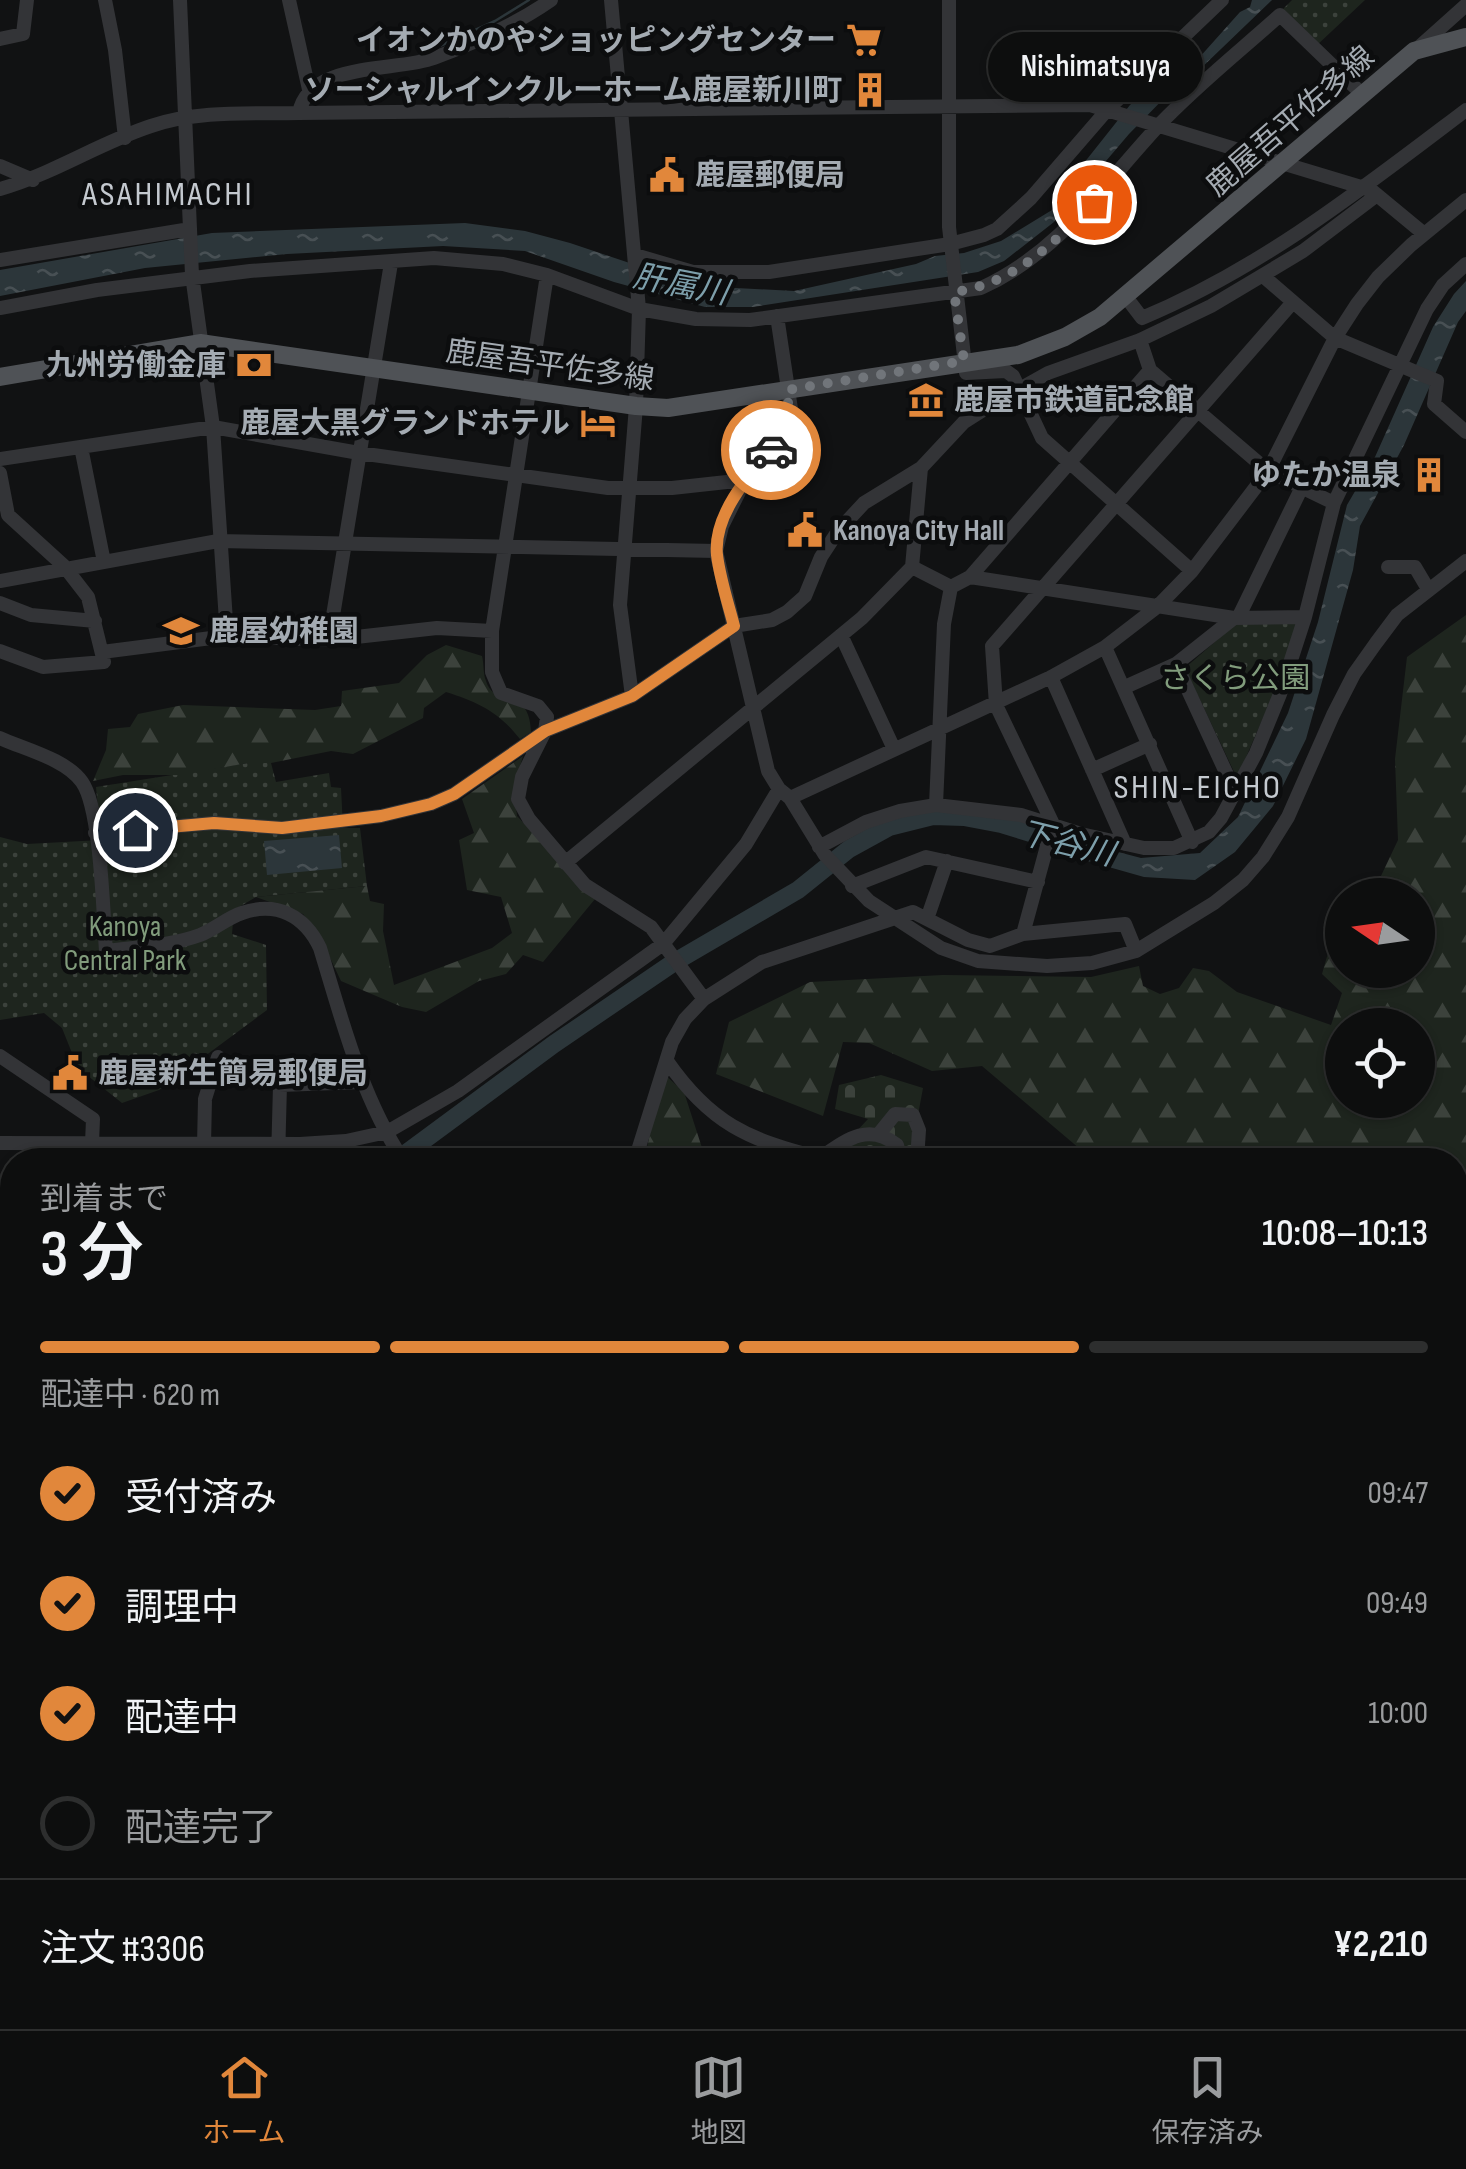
<!DOCTYPE html>
<html lang="ja">
<meta charset="utf-8">
<style>
:root{--surface:#0d0e0e;--page:#1b1c1c;--text:#f1f3f6;--muted:#9a9c9e;--line:#2d2e2e;--accent:#e1873b}
body{margin:0;font-family:"Sofia Sans Condensed","Noto Sans JP",sans-serif;background:var(--page);color:var(--text);height:100vh;display:flex;flex-direction:column;font-size:38px;white-space:nowrap}
*{box-sizing:border-box;margin:0}
p{font-size:32px;color:var(--muted)}
.icon{flex:none;width:55px;height:55px;fill:none;stroke:currentColor;stroke-width:2;stroke-linecap:round;stroke-linejoin:round}
.map{position:relative;flex:1;overflow:hidden}
.side{position:absolute;left:0px;top:1148px;width:1468px;height:882px;display:flex;flex-direction:column;background:var(--surface);border-radius:40px 40px 0 0;box-shadow:0 2px 8px #0004,0 0 0 2px var(--line)}
.side>*{flex:none}
.needle{width:65px;rotate:283deg}
.buttons{position:absolute;left:1325px;top:878px;display:grid;gap:20px}
.buttons a{display:grid;place-items:center;width:110px;height:110px;border-radius:50%;background:var(--surface);box-shadow:0 2px 8px #0004,0 0 0 2px var(--line);font-size:50px}
.pin{position:absolute;display:grid;place-items:center;width:85px;height:85px;color:#fff;margin:-42px;border:5px solid #fff;border-radius:50%;box-shadow:0 2px 10px #0007}
.courier{position:absolute;display:grid;place-items:center;width:100px;height:100px;margin:-50px;border:8px solid #e1873b;border-radius:50%;background:#fff;color:#222;box-shadow:0 2px 12px #0007}
.bubble{position:absolute;height:70px;border-radius:35px;background:var(--surface);box-shadow:0 2px 8px #0004,0 0 0 2px var(--line);font-size:32px;font-weight:600;line-height:70px;text-align:center}
.overview em{font-style:normal;font-weight:600}
.overview div{display:flex;flex-direction:column-reverse}
.overview{display:flex;align-items:center;justify-content:space-between;height:170px;padding:0 40px}
h1{font-size:65px;font-weight:600;line-height:75px}
.bar{display:grid;grid-template-columns:repeat(4,1fr);gap:15px 10px;align-content:center;height:120px;padding:0 40px}
.bar i{height:12px;border-radius:8px;background:var(--line)}
.bar .active{background:var(--accent)}
.bar p{grid-column:span 4}
.line{display:flex;align-items:center;gap:25px;padding:0 40px;border-top:2px solid var(--line)}
.line div{flex:1}
ol{padding:0 40px;list-style:none}
li{display:flex;align-items:center;gap:30px;height:110px}
li p{margin-inline-start:auto}
li .icon{padding:10px;border-radius:50%;background:var(--accent);color:#111;stroke-width:4}
li:last-child{color:var(--muted)}
li i{width:55px;height:55px;border:5px solid var(--line);border-radius:50%}
.menu{display:flex;justify-content:space-around;align-items:center;height:140px;border-top:2px solid var(--line);background:var(--surface);font-size:28px;color:var(--muted)}
.menu a{display:grid;justify-items:center;gap:5px}
.menu .active{color:var(--accent)}
.map>svg:first-child{display:block}
.grass{fill:url(#grass-dots)}
.forest{fill:url(#forest-firs);fill-rule:evenodd}
.cemetery{fill:url(#cemetery-stones)}
.water{fill:url(#water-ripples)}
.lines{fill:none;stroke-linecap:round;stroke-linejoin:round}
.stream{stroke:#2c363a;stroke-width:2.5}
.river{stroke:#2c363a;stroke-width:18}
.minor{stroke:#333437;stroke-width:14}
.major{stroke:#4f5256;stroke-width:18}
.done{stroke:#71757a;stroke-width:10;stroke-dasharray:0 18}
.route{stroke:#e1873b;stroke-width:12}
.labels{text-anchor:middle;stroke-width:9;stroke-linejoin:round;paint-order:stroke}
.poi-label{font-size:30px;font-weight:bold;fill:#a4abb2;stroke:#0c0d0e;text-anchor:end}
.street-label{font-size:30px;fill:#a4abb2;stroke:#0c0d0e}
.park-label{font-size:30px;fill:#819c7c;stroke:#0c0d0e}
.water-label{font-size:32px;font-style:italic;fill:#7d9fab;stroke:#0c0d0e}
.quarter-label{font-size:35px;letter-spacing:2.5px;fill:#c4c9cf;stroke:#0c0d0e}
</style>
<div class="map">
<svg width="1466" height="2029" viewBox="0 0 1466 2029">
<defs>
<pattern id="grass-dots" width="8" height="8" patternUnits="userSpaceOnUse" patternTransform="scale(2.5)"><rect width="8" height="8" fill="#1e251e"/><path d="M2 2h.1M6 6h.1" fill="none" stroke="#3c423c" stroke-width="1.8" stroke-linecap="round"/></pattern>
<pattern id="forest-firs" width="22" height="20" patternUnits="userSpaceOnUse" patternTransform="scale(2.5)"><rect width="22" height="20" fill="#1e251e"/><path d="M5 1l3.5 6h-7zM16 11l3.5 6h-7z" fill="#3c423c"/></pattern>
<pattern id="cemetery-stones" width="16" height="16" patternUnits="userSpaceOnUse" patternTransform="scale(2.5)"><rect width="16" height="16" fill="#1e251e"/><path d="M2 7V4a2 2 0 0 1 4 0v3zM10 15v-3a2 2 0 0 1 4 0v3z" fill="#3c423c"/></pattern>
<pattern id="water-ripples" width="26" height="14" patternUnits="userSpaceOnUse" patternTransform="scale(2.5)"><rect width="26" height="14" fill="#2c363a"/><path d="M2 4q2-2 4 0t4 0M15 11q2-2 4 0t4 0" fill="none" stroke="#485054"/></pattern>
</defs>
<rect width="100%" height="100%" fill="#111213"/>
<path class="grass" d="M1292 0H1365L1316 46 1280 12Z
M1239 621 1297 623 1278 683 1237 778 1185 668Z
M248 763H271L276 782 329 773 331 787 341 788 343 828H360L367 886 256 897 234 910 232 934 266 945 267 1010 159 1090 122 1103 78 1068 62 1028 44 1013 0 1020V837L27 844 101 840 96 787Z
M1466 1986V2029H1425L1436 2018H1455V1998Z"/>
<path class="forest" d="M1466 615V1438L1455 1442V1160H1093L982 1066 932 1071 869 1043 843 1042 823 1116 716 1074 729 1022 810 982 943 975 1091 977 1139 966 1143 986 1160 994 1179 988 1193 968 1209 971 1237 992 1331 1025 1342 993 1322 974 1330 946 1328 924 1342 910V970H1418V895H1372L1398 840 1395 759 1407 657ZM1342 1025H1418V1100H1342Z
M446 645 482 656C484 664 483 674 486 681 495 710 529 684 531 732L520 739C499 712 478 702 446 692L424 708 423 718 353 754 331 751 271 763H248L179 775H123L93 781 106 750 108 729 130 727 138 714 183 705 315 710 341 706 342 691 399 683 427 655Z
M523 756 514 787 517 816 595 899 543 962 523 955 506 974 479 981 426 1012 402 1007 341 981 322 941 303 914 256 897 367 886 370 901 384 904 383 931 394 985 492 948 512 933 501 897 467 890 459 840 474 833 462 799Z
M664 1074 684 1092 703 1151 669 1160H644Z"/>
<path class="cemetery" d="M881 1075 923 1088 915 1131 917 1160H830L868 1119 835 1109 839 1085Z"/>
<path class="water" d="M1252 0H1272L1196 73 1174 88 1129 134 1054 222 1004 261 978 272 753 307H705L614 282 525 251 443 246 287 254 145 268 0 296V270L212 233 465 223 525 231 570 243 698 286 794 291 916 264 935 256 964 253 1001 241 1052 210 1080 168 1130 105 1165 72 1198 59 1240 12 1250 7Z
M1466 281V311L1458 322 1404 445 1360 526 1353 570 1306 739 1273 806 1235 852 1195 880 1144 877 1077 858 1076 841 1141 858 1200 853 1238 817 1288 713 1318 622 1347 505 1375 457 1433 327 1454 294Z
M339 835 342 868 267 875 264 841Z"/>
<g class="lines">
<path class="stream" d="M420 55 495 21 529 0"/>
<path class="river" d="M397 1160 554 1044 673 963 798 890 849 849 889 827 933 816 964 817 1001 824 1096 853
M0 1198 12 1204"/>
<path class="minor" d="M105 0 115 50 125 138
M180 0 192 275 213 427 227 636
M289 0 310 94
M611 0 639 309 636 406 620 605 632 696
M949 0V227L966 373 1006 371 1013 376 1042 438 1192 571
M0 39 23 34 27 0
M1418 48 1466 5
M299 113C309 61 396 72 434 58 472 44 518 23 551 0
M0 166 33 180
M0 189C53 174 99 143 151 126 198 110 251 114 299 113L1090 105 1371 190 1423 233
M635 255 693 272H769L950 244 984 235 997 229 1031 198 1108 109 1222 0
M0 260 190 229
M547 275 492 631V672L501 693 538 706 547 717 545 731 522 777 518 799 529 819 585 885 651 927 704 999
M1263 276 1335 338 1437 381 1434 404 1466 432
M1126 297 1142 318C1262 268 1363 188 1466 110
M0 308 97 290 250 271 434 258 503 264 547 275 639 309 696 319 750 320 981 288C1060 252 1103 185 1160 124 1197 85 1240 51 1280 15L1361 93
M777 316 791 409 790 426 745 480 722 526 716 551 768 771 779 789 790 798 825 855 869 901 941 948 978 961 1047 966 1092 963 1136 951 1214 903 1243 880 1263 857 1288 817 1333 715 1354 674 1376 643 1397 615 1466 561
M1140 340 1150 370 1268 471 1334 503
M81 447 104 562
M0 459 213 427 359 453 608 488H672L745 480
M0 473 8 515 64 566 88 597 104 662 43 667 0 651
M912 567 951 587
M1388 567H1415L1428 589
M970 577 1234 618
M0 581 218 541 716 551
M0 603 31 615 95 621
M1239 616 1302 487
M841 635 894 749
M329 640 391 263
M1105 647 1192 842
M102 652 227 636 329 640 437 628 492 631
M1176 664 1235 792
M1051 677 1125 844
M1125 687 1176 664 1234 618 1305 617
M0 738C24 749 66 759 82 782 101 809 103 913 106 951 137 947 170 946 200 935 215 929 227 918 242 913 277 901 305 916 320 948 342 1020 361 1096 403 1160
M1092 770 1150 744
M790 798 1051 677 1105 647 1157 607 1192 571 1268 471 1335 338 1357 304 1378 277 1411 245 1466 200
M936 805 944 624 951 587 970 577 1150 370
M95 833 214 823 283 828 381 816 431 804 454 794 545 731 632 696 734 626 772 620 787 612 805 596 821 557 838 531 864 503 921 468 964 422 986 408 1048 373 1140 340 1211 306 1303 251 1377 195
M819 847 866 822 900 811 936 805 1021 815 1081 834 1144 848H1174L1209 832 1221 818 1256 753 1280 694 1305 617 1334 503 1427 309 1443 285 1466 264
M565 863 862 618 912 567 921 468
M852 886 926 857 1038 882
M927 919 947 861
M1023 934 1053 824 996 705 992 646 1293 302
M0 1056 93 1119 92 1143
M667 1061C710 1123 748 1140 820 1158 846 1140 868 1122 897 1145L901 1160
M878 1135 895 1114 913 1115 919 1130 917 1160
M0 1143 300 1144 346 1141 387 1132 458 1091 663 944 746 844 779 789
M204 1145 205 1099 218 1057
M154 1160V1145
M278 1160 280 1085 363 1082
M635 1160 672 1042 685 1019 704 999 762 962 913 912 968 940 990 946 1023 934 1125 924 1136 951
M0 1183 12 1189
M0 1219 12 1225
M1455 1223 1466 1225
M0 1947 12 1865
M0 1989 12 1992
M486 2018 515 2029
M613 2018 614 2029
M62 2029 69 2018
M87 2029 100 2018
M325 2029 330 2018
M437 2029 442 2018"/>
<path class="major" d="M0 377 200 343 636 406 668 408 1018 355 1065 337 1100 317 1414 51 1466 37"/>
</g>
<g class="lines">
<path class="done" d="M771 450 790 426 787 390 964 361 954 292C1014 284 1054 243 1094 202"/>
<path class="route" d="M135 830 214 823 282 828 381 816 431 804 454 794 545 731 632 696 734 626C728 603 720 579 717 555 713 516 747 477 771 450"/>
</g>
<defs>
<symbol id="supermarket-bare" viewBox="-9 -9 18 18"><path d="M-6-5.5h2.5l.6 2H6L4.5 2H-2.5L-4.4-4H-6ZM-1.5 3.2a1.3 1.3 0 1 0 .1 0ZM3 3.2a1.3 1.3 0 1 0 .1 0Z" fill="#e1873b" stroke="#0c0d0e" stroke-width="2.5" paint-order="stroke"/></symbol>
<symbol id="building-bare" viewBox="-9 -9 18 18"><path d="M-4-6H4V6H1V3H-1V6H-4ZM-2.5-4.3h1.7v1.8h-1.7ZM.8-4.3h1.7v1.8H.8ZM-2.5-1h1.7V.8h-1.7ZM.8-1h1.7V.8H.8Z" fill="#e1873b" stroke="#0c0d0e" stroke-width="2.5" paint-order="stroke"/></symbol>
<symbol id="civic-bare" viewBox="-9 -9 18 18"><path d="M-.6-6.5H3V-4.5H.6V-3L4-1V1h2V6H-6V1h2V-1L-.6-3ZM-1.2 2.5V6h2.4V2.5Z" fill="#e1873b" stroke="#0c0d0e" stroke-width="2.5" paint-order="stroke"/></symbol>
<symbol id="bank-bare" viewBox="-9 -9 18 18"><path d="M-6-4H6V4H-6ZM0-2.3a2.3 2.3 0 1 0 0 4.6a2.3 2.3 0 1 0 0-4.6Z" fill="#e1873b" stroke="#0c0d0e" stroke-width="2.5" paint-order="stroke"/></symbol>
<symbol id="museum-bare" viewBox="-9 -9 18 18"><path d="M0-6L6-3V-2H-6V-3ZM-5-1h2V3h-2ZM-1-1h2V3h-2ZM3-1h2V3H3ZM-6 4H6V6H-6Z" fill="#e1873b" stroke="#0c0d0e" stroke-width="2.5" paint-order="stroke"/></symbol>
<symbol id="hotel-bare" viewBox="-9 -9 18 18"><path d="M-6-4.5h1.5V1H6V5H4.5V3h-9V5H-6ZM-4 0a1.8 1.8 0 1 1 3.6 0ZM.5 0V-2.5h3Q6-2.5 6 0Z" fill="#e1873b" stroke="#0c0d0e" stroke-width="2.5" paint-order="stroke"/></symbol>
<symbol id="school-bare" viewBox="-9 -9 18 18"><path d="M0-5L7-2L0 1L-7-2ZM-4 1L0 2.5L4 1V4Q0 6-4 4Z" fill="#e1873b" stroke="#0c0d0e" stroke-width="2.5" paint-order="stroke"/></symbol>
</defs>
<g fill-rule="evenodd">
<use href="#supermarket-bare" x="839" y="15" width="50" height="50"/>
<use href="#building-bare" x="845" y="65" width="50" height="50"/>
<use href="#civic-bare" x="642" y="150" width="50" height="50"/>
<use href="#bank-bare" x="229" y="340" width="50" height="50"/>
<use href="#museum-bare" x="901" y="375" width="50" height="50"/>
<use href="#hotel-bare" x="573" y="398" width="50" height="50"/>
<use href="#building-bare" x="1404" y="450" width="50" height="50"/>
<use href="#civic-bare" x="780" y="505" width="50" height="50"/>
<use href="#school-bare" x="156" y="606" width="50" height="50"/>
<use href="#civic-bare" x="45" y="1048" width="50" height="50"/>
</g>
<g class="labels">
<g class="poi-label">
<text x="836" y="50">イオンかのやショッピングセンター</text>
<text x="842" y="100">ソーシャルインクルーホーム鹿屋新川町</text>
<text x="695" y="185" text-anchor="start">鹿屋郵便局</text>
<text x="226" y="375">九州労働金庫</text>
<text x="954" y="410" text-anchor="start">鹿屋市鉄道記念館</text>
<text x="570" y="433">鹿屋大黒グランドホテル</text>
<text x="1401" y="485">ゆたか温泉</text>
<text x="833" y="540" text-anchor="start">Kanoya City Hall</text>
<text x="209" y="641" text-anchor="start">鹿屋幼稚園</text>
<text x="98" y="1083" text-anchor="start">鹿屋新生簡易郵便局</text>
</g>
<g class="street-label">
<text transform="translate(1290 121) rotate(-41)" y="10">鹿屋吾平佐多線</text>
<text transform="translate(550 365) rotate(8)" y="10">鹿屋吾平佐多線</text>
</g>
<g class="park-label">
<text x="1235" y="688">さくら公園</text>
<text x="125" y="936">Kanoya<tspan x="125" dy="34">Central Park</tspan></text>
</g>
<g class="water-label">
<text transform="translate(681 284) rotate(11)" y="11">肝属川</text>
<text transform="translate(1067 843) rotate(14)" y="11">下谷川</text>
</g>
<g class="quarter-label">
<text x="168" y="205">ASAHIMACHI</text>
<text x="1198" y="798">SHIN-EICHO</text>
</g>
</g>
</svg>
<div class="buttons">
<a><svg class="needle" viewBox="-14 -14 28 28"><path d="M0-13l5 13h-10z" fill="#e53935"/><path d="M0 13l5-13h-10z" fill="#9a9c9e"/></svg></a>
<a><svg class="icon" aria-label="locate" viewBox="0 0 24 24"><circle cx="12" cy="12" r="6"/><path d="M12 2v4M12 18v4M2 12h4M18 12h4"/></svg></a>
</div>
<div class="pin" style="left:1094px;top:202px;background:#ea580c"><svg class="icon" aria-label="bag" viewBox="0 0 24 24"><path d="M5 8h14l-1 12H6zM9 8a3 3 0 0 1 6 0"/></svg></div>
<div class="pin" style="left:135px;top:830px;background:#1f2937"><svg class="icon" aria-label="home" viewBox="0 0 24 24"><path d="M3 11l9-7 9 7M6 9v11h12V9"/></svg></div>
<div class="courier" style="left:771px;top:450px"><svg class="icon" aria-label="car" viewBox="0 0 24 24"><path d="M5 17H2v-5l4-1 3-4h7l3 4 3 1v5h-3M9 17h6M6 11h13"/><circle cx="7" cy="17" r="2"/><circle cx="17" cy="17" r="2"/></svg></div>
<div class="bubble" style="left:988px;top:32px;width:215px">Nishimatsuya</div>
<section class="side">
<div class="overview"><div><h1>3 分</h1><p>到着まで</p></div><em>10:08–10:13</em></div>
<div class="bar"><i class="active"></i><i class="active"></i><i class="active"></i><i></i><p>配達中 · 620 m</p></div>
<ol>
<li><svg class="icon" aria-label="check" viewBox="0 0 24 24"><path d="M5 12l5 5 9-10"/></svg>受付済み<p>09:47</p></li>
<li><svg class="icon" aria-label="check" viewBox="0 0 24 24"><path d="M5 12l5 5 9-10"/></svg>調理中<p>09:49</p></li>
<li><svg class="icon" aria-label="check" viewBox="0 0 24 24"><path d="M5 12l5 5 9-10"/></svg>配達中<p>10:00</p></li>
<li><i></i>配達完了</li>
</ol>
<div class="line" style="height:130px"><div>注文 #3306</div><b>¥2,210</b></div>
</section>
</div>
<nav class="menu">
<a class="active"><svg class="icon" aria-label="home" viewBox="0 0 24 24"><path d="M3 11l9-7 9 7M6 9v11h12V9"/></svg>ホーム</a>
<a><svg class="icon" aria-label="map" viewBox="0 0 24 24"><path d="M3 6l6-2 6 2 6-2v14l-6 2-6-2-6 2zM9 4v14M15 6v14"/></svg>地図</a>
<a><svg class="icon" aria-label="saved" viewBox="0 0 24 24"><path d="M7 4h10v16l-5-4-5 4z"/></svg>保存済み</a>
</nav>
